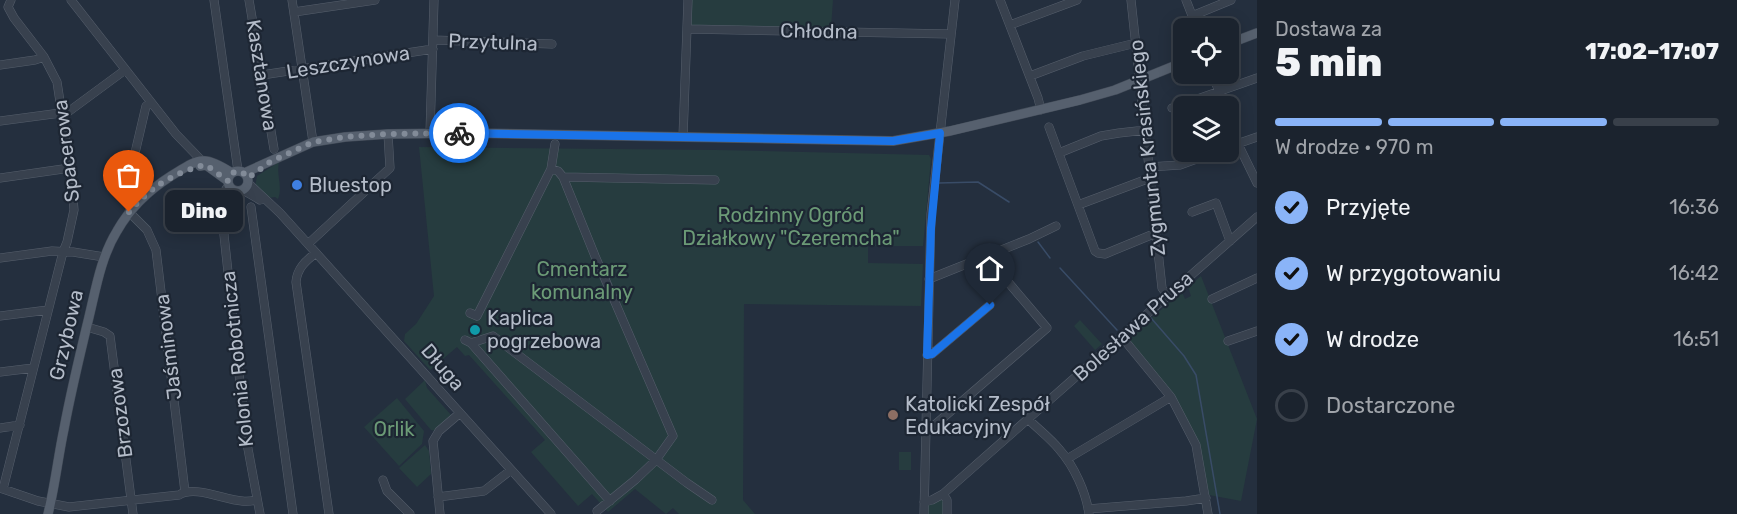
<!DOCTYPE html>
<html lang="pl">
<meta charset="utf-8">
<style>
:root{--surface:#1b232e;--page:#282f3a;--text:#f1f3f6;--muted:#a0a4aa;--line:#39404a;--accent:#8ab4f8}
body{margin:0;font-family:Rubik,sans-serif;background:var(--page);color:var(--text);height:100vh;display:flex;flex-direction:column;font-size:22px;white-space:nowrap}
*{box-sizing:border-box;margin:0}
p{font-size:20px;color:var(--muted)}
.icon{flex:none;width:33px;height:33px;fill:none;stroke:currentColor;stroke-width:2;stroke-linecap:round;stroke-linejoin:round}
.map{position:relative;flex:1;overflow:hidden}
.drawer{display:flex;flex-direction:column;background:var(--surface);width:480px}
.drawer>*{flex:none}
.fabs{position:absolute;left:1173px;top:18px;display:grid;gap:12px}
.fabs a{display:grid;place-items:center;width:66px;height:66px;border-radius:9px;background:var(--surface);box-shadow:0 3px 15px #0003,0 0 0 2px var(--line);font-size:30px}
.pin{position:absolute;display:grid;place-items:center;width:51px;height:51px;color:#fff;margin:-62px -26px;border-radius:50% 50% 50% 0;rotate:-45deg;box-shadow:0 0 6px #0007}
.pin .icon{rotate:45deg}
.courier{position:absolute;display:grid;place-items:center;width:60px;height:60px;margin:-30px;border:4px solid #1a73e8;border-radius:50%;background:#fff;color:#222;box-shadow:0 2px 8px #0007}
.bubble{position:absolute;height:42px;border-radius:9px;background:var(--surface);box-shadow:0 3px 15px #0003,0 0 0 2px var(--line);font-size:20px;font-weight:800;line-height:42px;text-align:center}
.summary em{font-style:normal;font-weight:800}
.summary div{display:flex;flex-direction:column-reverse}
.summary{display:flex;align-items:center;justify-content:space-between;height:102px;padding:0 18px}
h1{font-size:39px;font-weight:800;line-height:45px}
.bar{display:grid;grid-template-columns:repeat(4,1fr);gap:9px 6px;align-content:center;height:72px;padding:0 18px}
.bar i{height:8px;border-radius:4px;background:var(--line)}
.bar .current{background:var(--accent)}
.bar p{grid-column:span 4}
ol{padding:0 18px;list-style:none}
li{display:flex;align-items:center;gap:18px;height:66px}
li p{margin-inline-start:auto}
li .icon{padding:6px;border-radius:50%;background:var(--accent);color:#111;stroke-width:4}
li:last-child{color:var(--muted)}
li i{width:33px;height:33px;border:3px solid var(--line);border-radius:50%}
main{display:flex;flex:1;min-height:0}
.map>svg:first-child{display:block}
.green{fill:#263c3f}
.lines{fill:none;stroke-linecap:round;stroke-linejoin:round}
.stream{stroke:#394c67;stroke-width:1.5}
.minor-casing{stroke:#565f6c;stroke-width:9}
.major-casing{stroke:#414a57;stroke-width:10}
.minor{stroke:#38414e;stroke-width:8}
.major{stroke:#56606e;stroke-width:9}
.done{stroke:#828b98;stroke-width:6;stroke-dasharray:0 10.8}
.route{stroke:#1a73e8;stroke-width:8}
.shop-dot{fill:#3f7fe0;stroke:#1d2633;stroke-width:2}
.culture-dot{fill:#0f9aa8;stroke:#1d2633;stroke-width:2}
.education-dot{fill:#8d6e63;stroke:#1d2633;stroke-width:2}
.labels{text-anchor:middle;stroke-width:4.5;stroke-linejoin:round;paint-order:stroke}
.street-label{font-size:20px;fill:#b4bcc9;stroke:#1d2633}
.poi-label{font-size:20px;fill:#b4bcc9;stroke:#1d2633;text-anchor:start}
.park-label{font-size:20px;fill:#6b9a76;stroke:#1d2633}
</style>
<main>
<div class="map">
<svg width="1257" height="514" viewBox="0 0 1257 514">
<rect width="100%" height="100%" fill="#242f3e"/>
<path class="green" d="M689 0H833L831 28 693 26 688 22Z
M419 147 717 150 929 155 931 159 923 246H868V263L923 264 921 306 744 304 743 500 755 514H679L673 508 666 514 635 489 608 512 592 494 578 506 531 452 545 440 469 355 465 356 457 347 430 370 404 341 405 334 416 324 434 296Z
M279 162C276 175 283 187 278 199L275 197 268 198 255 187 257 176Z
M1201 276 1257 419 1241 501 1209 495 1200 446 1176 399 1128 338 1182 292 1185 299 1191 296 1188 287Z
M1080 320 1102 344 1095 350 1074 326Z
M425 380 427 388 452 416 435 431 431 430 405 399Z
M397 398 424 431 422 444 399 466 364 427Z
M425 445 429 451 431 474 417 487 399 468Z
M899 452H911V470H899Z
M943 494 947 514H924V502Z"/>
<g class="lines">
<path class="stream" d="M939 183 978 182 1009 202
M1038 242 1050 258
M1060 268 1117 330
M1151 318 1184 356 1196 375 1220 514"/>
<defs>
<path id="minor" d="M71 0 176 134 203 162
M214 0 238 171
M249 0 274 149
M292 0 313 142
M1000 0 1038 98 1041 110
M1131 0 1162 288 1167 295
M1186 0 1197 28
M294 12 375 0
M1192 16 1231 0
M1010 25 1077 0
M687 29 951 34
M433 40 552 44
M0 65 35 60 44 57
M1212 74 1225 106
M262 75 433 49
M1030 76 1083 56 1136 43
M1172 108 1257 78
M1228 118 1238 144 1257 183
M0 121 68 112 125 70
M1049 127 1095 251 1098 253 1105 254 1156 233
M430 133 434 0
M683 137 688 0
M555 144 551 169 558 171 563 177 595 256 673 436 656 460 635 480 597 511
M1228 147 1257 137
M135 153 146 106 151 103
M1059 153 1101 136 1119 133 1146 130
M1149 167 1180 165 1216 152
M563 177 715 180
M0 178 70 168
M248 183 280 213 308 244 551 514
M229 186 226 189 225 196 224 235 246 438 260 514
M243 190 260 200
M226 201 230 194 236 191
M1078 205 1150 178
M251 207 293 514
M129 212 147 230 156 250 185 492
M1192 212 1216 203 1230 241
M308 244 390 168 388 134
M316 253C305 261 297 269 296 282L329 514
M0 258 52 251 73 252 104 257
M929 279 1029 239 1056 226
M1212 299 1257 278
M470 313 477 316 551 169
M0 316 48 310
M87 327 104 332 110 336 133 514
M1121 336 1171 397 1196 445 1208 514
M465 340 471 343 610 501
M1228 341 1257 331
M471 343 493 336 687 483 712 500
M927 355 932 354 990 305
M0 372 33 368
M1028 419C1038 429 1050 438 1059 449 1074 466 1086 492 1089 514
M0 428 20 425
M926 429H930L1047 328 986 256
M1067 459 1171 397
M383 480 387 491 410 514
M0 488 38 501 69 507 179 495C195 485 224 500 242 501 247 502 252 501 257 500
M3 489 63 252 67 242 74 210 71 174 57 82 44 57 14 18 8 7 11 0
M943 494 947 500V514
M438 497 484 491 511 470
M924 502 932 500 943 494 1257 217
M1088 509 1186 501 1206 498
M440 514 433 441 439 431 460 413
M924 514 931 214 955 0"/>
<path id="major" d="M1228 44 1257 33
M200 166 206 165 228 181
M228 181a10 10 0 1 1 20 0a10 10 0 1 1-20 0Z
M244 173 313 142 345 137 388 134 468 133 893 141 950 131 1080 100 1115 90 1184 62
M48 514C55 486 58 457 64 429 71 391 80 354 89 317 96 288 101 257 117 231 130 208 149 190 171 176 199 159 202 154 232 173"/>
</defs>
<use href="#minor" class="minor-casing"/>
<use href="#major" class="major-casing"/>
<use href="#minor" class="minor"/>
<use href="#major" class="major"/>
</g>
<g class="lines">
<path class="done" d="M129 212C147 192 158 183 183 172 191 169 198 166 206 165L228 181 232 173C240 170 243 172 248 178L270 162 313 142 345 137 388 134 459 133"/>
<path class="route" d="M459 133 893 141 940 133 931 228 927 355 932 354 990 305"/>
</g>
<circle class="shop-dot" cx="297" cy="185" r="6"/>
<circle class="culture-dot" cx="475" cy="330" r="6"/>
<circle class="education-dot" cx="893" cy="415" r="6"/>
<g class="labels">
<g class="street-label">
<text transform="translate(819 31) rotate(1)" y="7">Chłodna</text>
<text transform="translate(493 42) rotate(2)" y="7">Przytulna</text>
<text transform="translate(348 62) rotate(-9)" y="7">Leszczynowa</text>
<text transform="translate(262 75) rotate(81)" y="7">Kasztanowa</text>
<text transform="translate(1147 148) rotate(-96)" y="7">Zygmunta Krasińskiego</text>
<text transform="translate(66 151) rotate(-97)" y="7">Spacerowa</text>
<text transform="translate(1133 326) rotate(-42)" y="7">Bolesława Prusa</text>
<text transform="translate(66 335) rotate(-77)" y="7">Grzybowa</text>
<text transform="translate(168 347) rotate(-97)" y="7">Jaśminowa</text>
<text transform="translate(237 359) rotate(-96)" y="7">Kolonia Robotnicza</text>
<text transform="translate(443 367) rotate(49)" y="7">Długa</text>
<text transform="translate(120 413) rotate(-97)" y="7">Brzozowa</text>
</g>
<g class="poi-label">
<text x="309" y="192">Bluestop</text>
<text x="487" y="325">Kaplica<tspan x="487" dy="23">pogrzebowa</tspan></text>
<text x="905" y="411">Katolicki Zespół<tspan x="905" dy="23">Edukacyjny</tspan></text>
</g>
<g class="park-label">
<text x="791" y="222">Rodzinny Ogród<tspan x="791" dy="23">Działkowy "Czeremcha"</tspan></text>
<text x="582" y="276">Cmentarz<tspan x="582" dy="23">komunalny</tspan></text>
<text x="394" y="436">Orlik</text>
</g>
</g>
</svg>
<div class="fabs">
<a><svg class="icon" aria-label="locate" viewBox="0 0 24 24"><circle cx="12" cy="12" r="6"/><path d="M12 2v4M12 18v4M2 12h4M18 12h4"/></svg></a>
<a><svg class="icon" aria-label="layers" viewBox="0 0 24 24"><path d="M12 4l9 5-9 5-9-5zM3 14l9 5 9-5"/></svg></a>
</div>
<div class="pin" style="left:129px;top:212px;background:#ea580c"><svg class="icon" aria-label="bag" viewBox="0 0 24 24"><path d="M5 8h14l-1 12H6zM9 8a3 3 0 0 1 6 0"/></svg></div>
<div class="pin" style="left:990px;top:305px;background:#1f2937"><svg class="icon" aria-label="home" viewBox="0 0 24 24"><path d="M3 11l9-7 9 7M6 9v11h12V9"/></svg></div>
<div class="courier" style="left:459px;top:133px"><svg class="icon" aria-label="bike" viewBox="0 0 24 24"><circle cx="6" cy="16" r="4"/><circle cx="18" cy="16" r="4"/><path d="M6 16l4-8h5l3 8M10 8l3 8H6M13 5h3"/></svg></div>
<div class="bubble" style="left:165px;top:190px;width:78px">Dino</div>
</div>
<section class="drawer">
<div class="summary"><div><h1>5 min</h1><p>Dostawa za</p></div><em>17:02–17:07</em></div>
<div class="bar"><i class="current"></i><i class="current"></i><i class="current"></i><i></i><p>W drodze · 970 m</p></div>
<ol>
<li><svg class="icon" aria-label="check" viewBox="0 0 24 24"><path d="M5 12l5 5 9-10"/></svg>Przyjęte<p>16:36</p></li>
<li><svg class="icon" aria-label="check" viewBox="0 0 24 24"><path d="M5 12l5 5 9-10"/></svg>W przygotowaniu<p>16:42</p></li>
<li><svg class="icon" aria-label="check" viewBox="0 0 24 24"><path d="M5 12l5 5 9-10"/></svg>W drodze<p>16:51</p></li>
<li><i></i>Dostarczone</li>
</ol>
</section>
</main>
